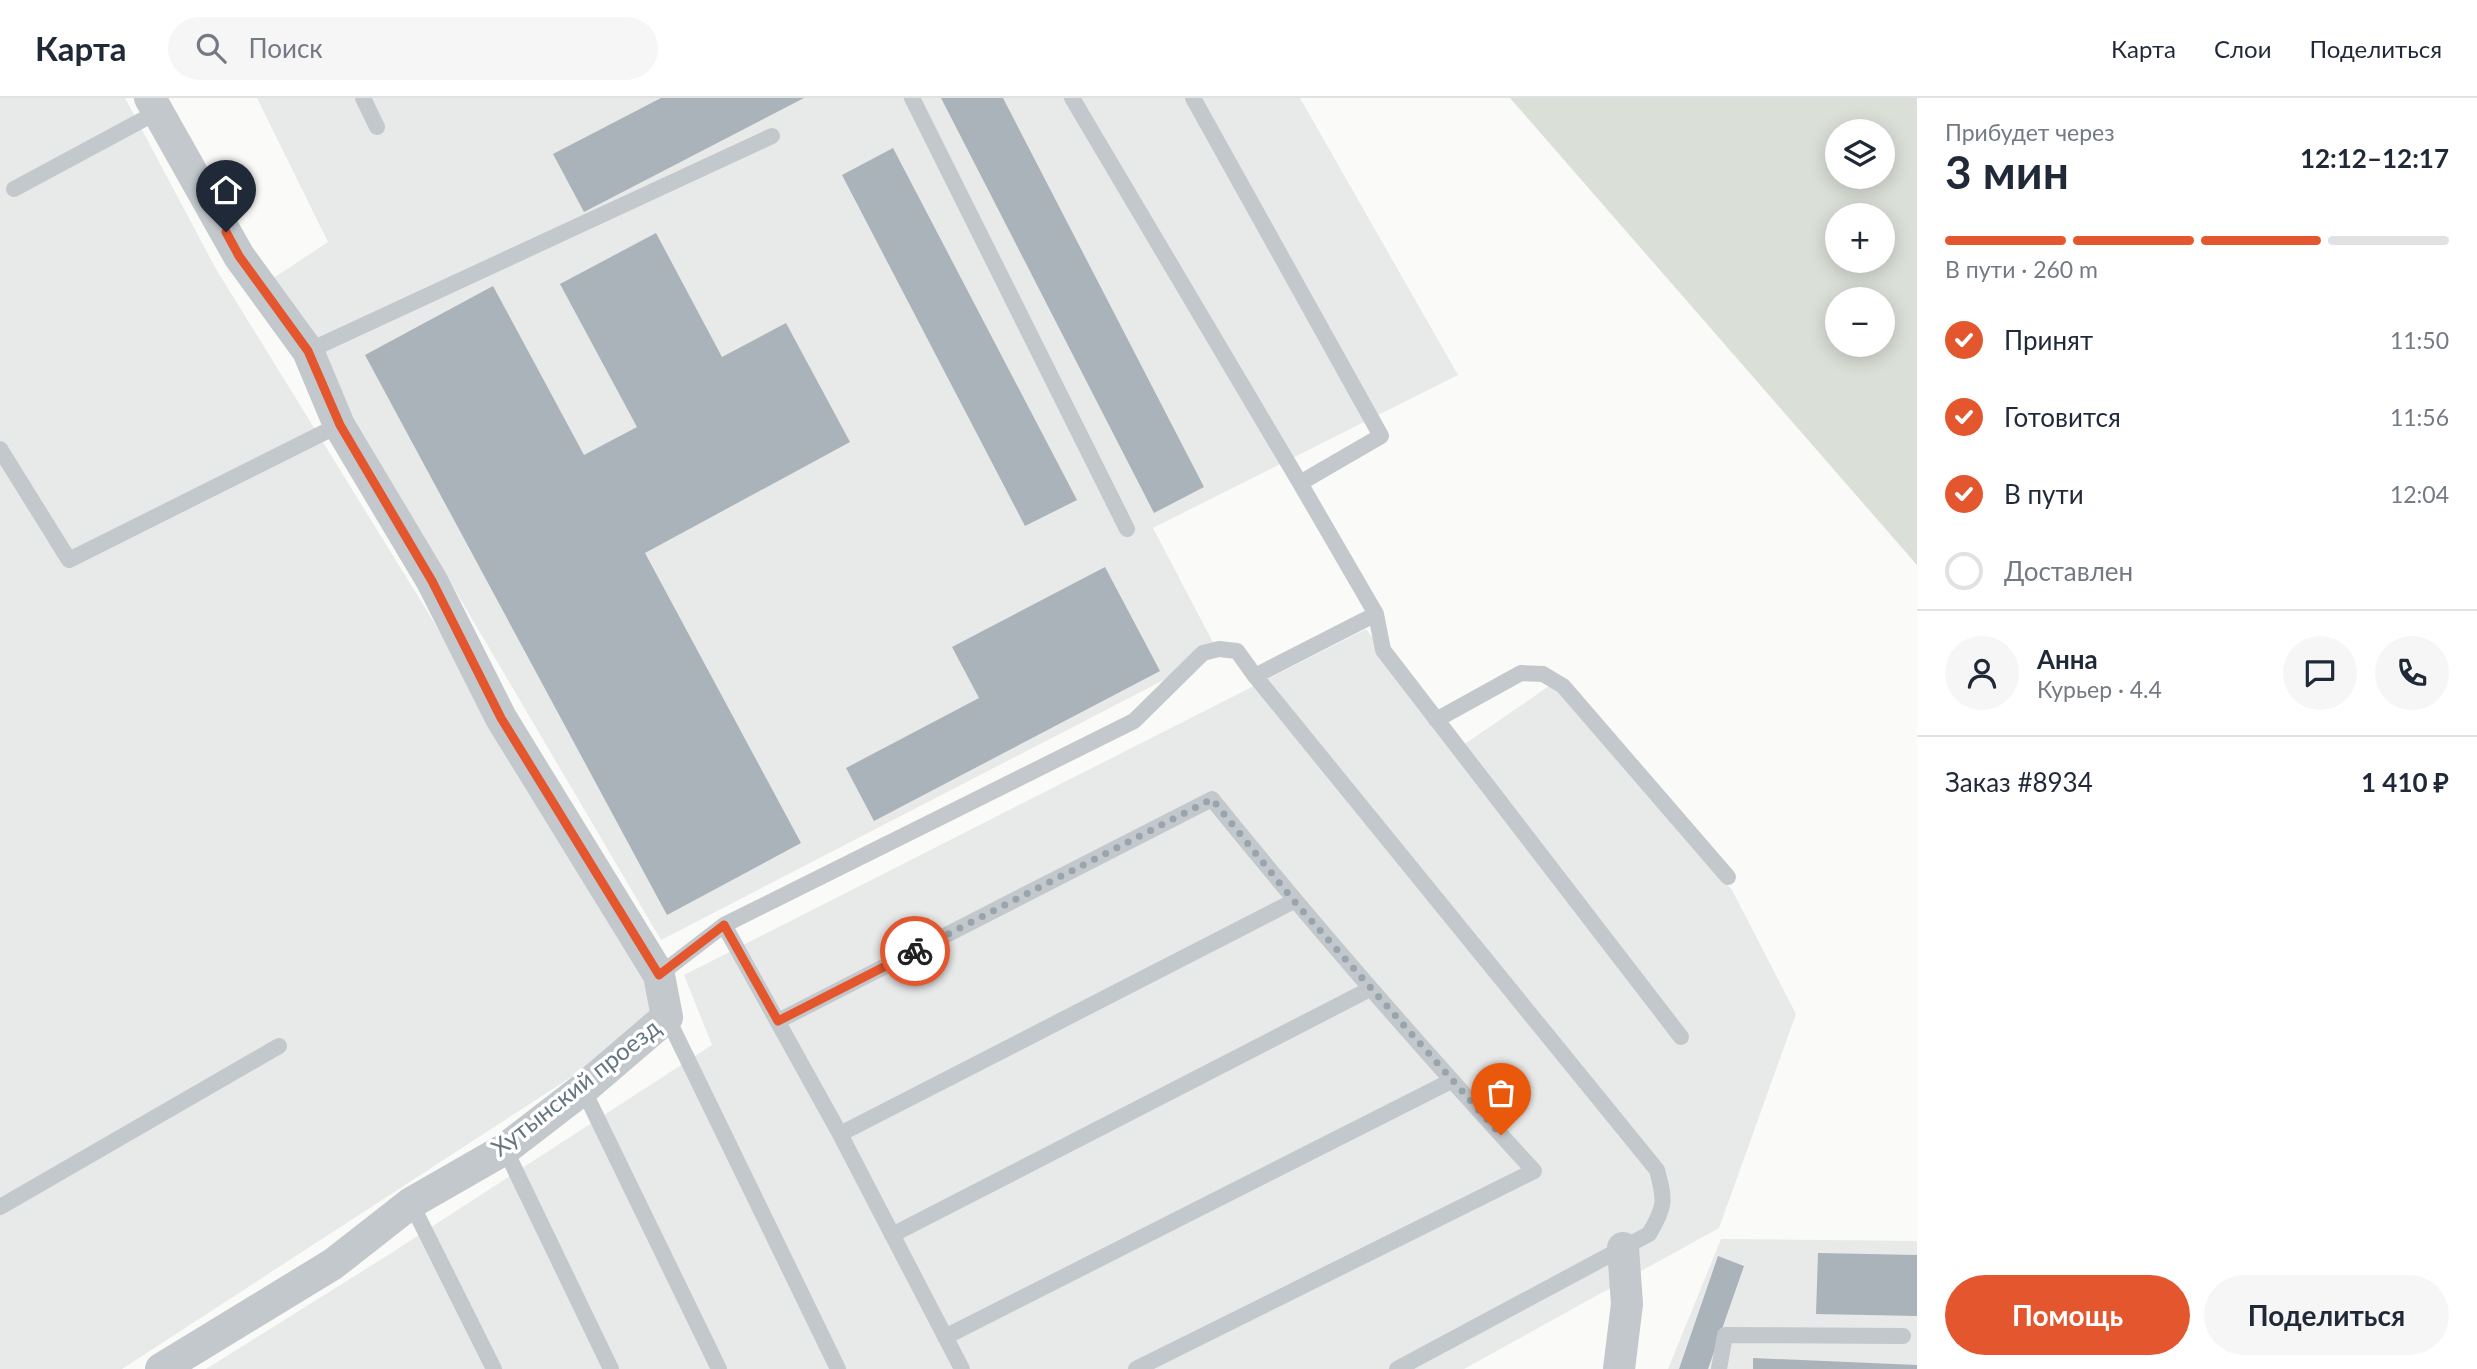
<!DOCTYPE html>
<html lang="ru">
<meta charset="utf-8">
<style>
:root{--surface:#fff;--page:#f6f6f7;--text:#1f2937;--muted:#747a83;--line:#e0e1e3;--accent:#e4572e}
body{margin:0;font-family:Lato,sans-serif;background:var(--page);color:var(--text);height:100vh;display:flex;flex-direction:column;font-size:26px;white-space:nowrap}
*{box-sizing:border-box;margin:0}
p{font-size:23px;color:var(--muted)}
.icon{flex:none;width:38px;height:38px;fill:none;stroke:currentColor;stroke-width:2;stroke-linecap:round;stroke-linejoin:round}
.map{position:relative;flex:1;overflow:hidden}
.side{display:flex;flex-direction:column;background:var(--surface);width:560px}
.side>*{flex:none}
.buttons{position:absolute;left:1825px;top:21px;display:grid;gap:14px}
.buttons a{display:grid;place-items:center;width:70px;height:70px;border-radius:50%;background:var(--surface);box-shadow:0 4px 18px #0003;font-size:35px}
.pin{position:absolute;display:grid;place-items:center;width:60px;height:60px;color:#fff;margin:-72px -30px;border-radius:50% 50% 50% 0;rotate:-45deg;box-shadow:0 0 7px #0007}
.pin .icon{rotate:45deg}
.courier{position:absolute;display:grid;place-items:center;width:70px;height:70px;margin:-35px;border:5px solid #e4572e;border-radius:50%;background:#fff;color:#222;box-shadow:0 2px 9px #0007}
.headline em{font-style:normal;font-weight:700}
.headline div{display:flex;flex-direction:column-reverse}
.headline{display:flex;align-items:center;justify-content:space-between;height:119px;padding:0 28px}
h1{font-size:46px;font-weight:700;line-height:52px}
.bar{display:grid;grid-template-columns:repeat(4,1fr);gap:10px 7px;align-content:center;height:84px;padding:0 28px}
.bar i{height:9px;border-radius:5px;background:var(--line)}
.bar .selected{background:var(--accent)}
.bar p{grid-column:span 4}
.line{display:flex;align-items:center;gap:18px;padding:0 28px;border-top:2px solid var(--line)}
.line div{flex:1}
.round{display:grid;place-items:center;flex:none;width:74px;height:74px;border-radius:37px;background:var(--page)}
ol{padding:0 28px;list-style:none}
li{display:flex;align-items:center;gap:21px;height:77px}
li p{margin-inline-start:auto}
li .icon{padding:7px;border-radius:50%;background:var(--accent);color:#fff;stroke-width:4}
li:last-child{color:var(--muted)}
li i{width:38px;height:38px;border:4px solid var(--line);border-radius:50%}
.primary-button{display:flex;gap:14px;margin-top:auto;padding:14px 28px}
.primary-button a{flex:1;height:80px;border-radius:42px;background:var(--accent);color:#fff;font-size:28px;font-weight:700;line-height:80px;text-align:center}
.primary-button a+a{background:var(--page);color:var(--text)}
header{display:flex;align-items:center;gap:42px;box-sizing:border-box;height:98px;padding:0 35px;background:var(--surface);border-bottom:2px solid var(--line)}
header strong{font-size:33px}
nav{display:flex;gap:38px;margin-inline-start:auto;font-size:24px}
.search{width:490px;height:63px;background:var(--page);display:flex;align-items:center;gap:18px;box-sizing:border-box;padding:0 24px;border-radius:38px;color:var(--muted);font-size:26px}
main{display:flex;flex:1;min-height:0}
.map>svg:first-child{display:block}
.built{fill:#e8e9e9}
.green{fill:#dadfd7;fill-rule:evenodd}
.building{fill:#aab3b9}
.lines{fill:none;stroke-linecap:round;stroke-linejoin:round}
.service{stroke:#c3c8cc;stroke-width:16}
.minor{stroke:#c3c8cc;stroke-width:32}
.done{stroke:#99a4ac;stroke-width:7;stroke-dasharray:0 12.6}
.route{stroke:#e4572e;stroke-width:9}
.labels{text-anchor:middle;stroke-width:7;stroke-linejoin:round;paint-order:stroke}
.street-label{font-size:24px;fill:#657683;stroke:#fff}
</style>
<header>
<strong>Карта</strong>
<div class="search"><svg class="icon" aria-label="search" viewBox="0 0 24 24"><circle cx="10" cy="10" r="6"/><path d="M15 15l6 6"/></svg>Поиск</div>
<nav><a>Карта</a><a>Слои</a><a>Поделиться</a></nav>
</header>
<main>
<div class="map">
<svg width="1917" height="1271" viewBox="0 0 1917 1271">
<rect width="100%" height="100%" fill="#fafaf8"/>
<path class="built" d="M0 0H125L216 171 429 516 665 918 122 1271H0Z
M257 0H1300L1458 277 1153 430 1218 554 661 842 272 181 328 144Z
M1366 531 1459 650 1555 584 1732 792 1796 916 1719 1130 1464 1271H206L385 1159 712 947 684 877Z
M1721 1141 1917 1143V1271H1668Z"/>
<path class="green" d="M1510 0H1917V467ZM1838 33H1883V79H1838ZM1838 117H1883V163H1838ZM1838 201H1883V247H1838Z"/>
<path class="building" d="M661 0H804L584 114 553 56Z
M941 0H1003L1204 389 1154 415Z
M893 50 1077 402 1025 428 842 77Z
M656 135 722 259 786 225 850 344 645 455 801 745 667 817 365 257 493 188 584 357 637 329 560 186Z
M1105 469 1160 573 874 723 846 670 979 600 952 549Z
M1818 1155 1917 1157V1218L1816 1216Z
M1718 1158 1744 1168 1708 1271H1679Z
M1753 1260 1917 1267V1271H1753Z"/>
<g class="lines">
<path class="service" d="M363 0 377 29
M912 0 1127 431
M1072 0 1300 385
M1193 0 1381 338 1300 385 1376 516 1255 578
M14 91 159 13
M308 253 772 38
M0 351 69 462 339 327
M1376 516 1383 552 1681 939
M1436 622 1521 575 1543 576 1563 588 1728 779
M724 827 840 1036 962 1271
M659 877 724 827 1134 623 1203 555 1219 551 1237 553 1255 578 1657 1072C1665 1102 1666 1108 1649 1136L1397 1271
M667 919 838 1271
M778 923 1212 701C1315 829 1423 952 1534 1073L1136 1271
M583 991 719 1271
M840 1036 1294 803
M505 1051 611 1271
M411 1105 494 1271
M0 1109 279 948
M892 1137 1370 891
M945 1239 1451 983
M1719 1271 1725 1237 1903 1238"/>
<path class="minor" d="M150 0 239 158 308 253 339 327 432 483 501 620 659 877 667 919 583 991 505 1051 411 1105 333 1166 161 1271
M1619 1271 1627 1206 1623 1150"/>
</g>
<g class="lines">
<path class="done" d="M915 853 1212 701 1294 803 1501 1037"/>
<path class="route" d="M226 134 239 158 308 253 340 327 432 483 501 620 659 877 724 827 778 923 915 853"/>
</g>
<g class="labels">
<g class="street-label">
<text transform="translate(576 990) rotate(-38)" y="8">Хутынский проезд</text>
</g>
</g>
</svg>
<div class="buttons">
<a><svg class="icon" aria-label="layers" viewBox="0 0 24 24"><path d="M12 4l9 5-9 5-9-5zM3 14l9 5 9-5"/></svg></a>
<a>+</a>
<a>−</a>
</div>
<div class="pin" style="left:1501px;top:1037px;background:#ea580c"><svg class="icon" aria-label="bag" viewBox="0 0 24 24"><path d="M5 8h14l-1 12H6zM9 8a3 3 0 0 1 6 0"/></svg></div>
<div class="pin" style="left:226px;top:134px;background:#1f2937"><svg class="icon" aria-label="home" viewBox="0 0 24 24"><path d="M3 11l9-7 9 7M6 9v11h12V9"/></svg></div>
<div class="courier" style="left:915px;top:853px"><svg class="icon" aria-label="bike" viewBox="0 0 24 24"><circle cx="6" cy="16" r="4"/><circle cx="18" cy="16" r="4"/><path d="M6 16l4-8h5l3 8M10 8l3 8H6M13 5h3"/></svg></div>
</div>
<section class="side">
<div class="headline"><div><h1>3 мин</h1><p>Прибудет через</p></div><em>12:12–12:17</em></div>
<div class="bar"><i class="selected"></i><i class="selected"></i><i class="selected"></i><i></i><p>В пути · 260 m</p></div>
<ol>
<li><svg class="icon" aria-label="check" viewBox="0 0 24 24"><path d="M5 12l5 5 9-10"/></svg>Принят<p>11:50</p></li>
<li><svg class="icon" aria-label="check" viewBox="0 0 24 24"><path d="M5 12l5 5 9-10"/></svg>Готовится<p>11:56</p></li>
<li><svg class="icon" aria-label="check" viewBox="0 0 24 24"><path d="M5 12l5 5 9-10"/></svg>В пути<p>12:04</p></li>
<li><i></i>Доставлен</li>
</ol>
<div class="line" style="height:126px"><a class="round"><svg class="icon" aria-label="person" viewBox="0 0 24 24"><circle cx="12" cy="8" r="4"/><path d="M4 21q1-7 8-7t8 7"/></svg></a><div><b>Анна</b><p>Курьер · 4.4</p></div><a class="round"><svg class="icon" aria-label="chat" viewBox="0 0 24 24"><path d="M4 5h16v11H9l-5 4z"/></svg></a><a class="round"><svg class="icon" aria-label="phone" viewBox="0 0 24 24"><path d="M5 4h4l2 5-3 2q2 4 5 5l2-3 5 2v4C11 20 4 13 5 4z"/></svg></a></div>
<div class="line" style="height:91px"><div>Заказ #8934</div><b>1 410 ₽</b></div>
<div class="primary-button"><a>Помощь</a><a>Поделиться</a></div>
</section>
</main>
